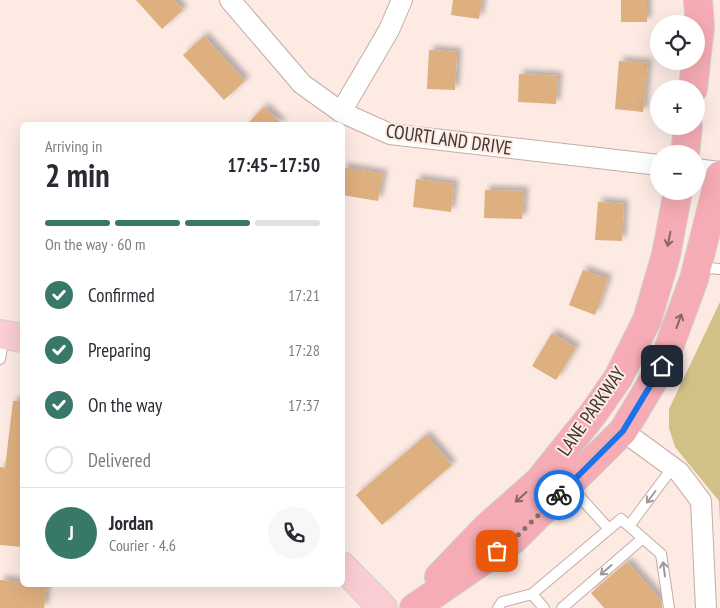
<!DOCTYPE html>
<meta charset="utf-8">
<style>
:root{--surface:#fff;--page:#f7f7f7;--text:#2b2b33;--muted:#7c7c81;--line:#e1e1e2;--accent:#387868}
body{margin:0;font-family:"PT Sans Narrow",sans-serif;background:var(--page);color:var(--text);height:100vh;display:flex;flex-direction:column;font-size:19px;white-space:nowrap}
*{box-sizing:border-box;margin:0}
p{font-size:16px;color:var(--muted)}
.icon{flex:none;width:28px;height:28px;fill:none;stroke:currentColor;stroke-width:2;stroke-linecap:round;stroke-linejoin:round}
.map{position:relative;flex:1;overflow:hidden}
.details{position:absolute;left:20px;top:122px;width:325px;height:465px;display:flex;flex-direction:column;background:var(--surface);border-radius:8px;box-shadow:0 5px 20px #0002}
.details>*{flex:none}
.fabs{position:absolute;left:650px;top:15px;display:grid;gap:10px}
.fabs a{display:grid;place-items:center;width:55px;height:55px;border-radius:50%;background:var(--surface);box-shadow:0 5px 20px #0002;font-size:25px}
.pin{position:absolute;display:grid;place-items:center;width:42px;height:42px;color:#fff;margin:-21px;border-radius:10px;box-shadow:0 2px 8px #0006}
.courier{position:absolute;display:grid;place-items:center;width:50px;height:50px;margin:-25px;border:4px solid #1a73e8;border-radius:50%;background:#fff;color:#222;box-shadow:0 1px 6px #0007}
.summary em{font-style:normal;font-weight:800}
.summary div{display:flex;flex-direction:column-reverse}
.summary{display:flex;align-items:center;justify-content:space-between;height:85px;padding:0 25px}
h1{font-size:32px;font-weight:800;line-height:38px}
.bar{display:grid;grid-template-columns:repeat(4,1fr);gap:8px 5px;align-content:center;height:60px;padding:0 25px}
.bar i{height:6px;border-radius:4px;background:var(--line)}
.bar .active{background:var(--accent)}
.bar p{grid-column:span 4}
.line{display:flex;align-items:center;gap:12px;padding:0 25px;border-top:1px solid var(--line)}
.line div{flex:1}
.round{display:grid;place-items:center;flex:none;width:52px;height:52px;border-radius:26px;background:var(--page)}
ol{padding:0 25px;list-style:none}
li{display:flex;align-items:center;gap:15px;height:55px}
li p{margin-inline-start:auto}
li .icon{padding:5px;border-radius:50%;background:var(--accent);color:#fff;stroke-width:4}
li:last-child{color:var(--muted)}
li i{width:28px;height:28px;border:2px solid var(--line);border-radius:50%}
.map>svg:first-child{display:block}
.green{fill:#d2c187}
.building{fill:#deaf7f;filter:url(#shadow)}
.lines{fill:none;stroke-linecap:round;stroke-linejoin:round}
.lane-casing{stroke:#c3aea6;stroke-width:12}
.street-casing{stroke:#c3aea6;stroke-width:22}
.primary-casing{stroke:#d1cfce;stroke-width:30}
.highway-casing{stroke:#d1cfce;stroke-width:30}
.lane{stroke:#fff;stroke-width:10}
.street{stroke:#fff;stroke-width:20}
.primary{stroke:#facdd2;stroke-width:28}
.highway{stroke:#f6acb4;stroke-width:28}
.oneway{stroke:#886566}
.oneway2{stroke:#9e9a98}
.done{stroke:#807470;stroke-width:5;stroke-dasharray:0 9}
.route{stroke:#1a73e8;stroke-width:6}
.labels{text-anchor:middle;stroke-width:4;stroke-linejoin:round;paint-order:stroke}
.street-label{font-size:19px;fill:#3e3532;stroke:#fceae3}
</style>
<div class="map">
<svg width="720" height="608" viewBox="0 0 720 608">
<defs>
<filter id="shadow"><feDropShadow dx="4.5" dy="-4.5" stdDeviation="2.5" flood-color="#0004"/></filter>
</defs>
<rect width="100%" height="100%" fill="#fceae3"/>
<path class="green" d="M720 302V523L719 501 675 447 669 428V409Z"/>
<path class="building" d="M136 0H174L183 10 162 29Z
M453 0H482L479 19 451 15Z
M621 0H647V22H621Z
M204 36 245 81 224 100 183 55Z
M429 50 457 52 455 90 427 89Z
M619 61 648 63 643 112 615 109Z
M519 74 558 76 556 104 518 102Z
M264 107 283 125H246Z
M342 167 383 174 378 201 342 195Z
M416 179 454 184 451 212 413 207Z
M485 190 524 191 522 219 484 218Z
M598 202 624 204 622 241 595 240Z
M583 270 608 279 595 315 569 305Z
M552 333 576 348 556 380 532 366Z
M13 401H22V547L0 545V467L5 468Z
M426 435 452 465 382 525 356 495Z
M627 562 661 600 662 608H604L591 593Z
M0 580 22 582V585H47L44 608H0Z"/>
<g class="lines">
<defs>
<path id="lane" d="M698 267 720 269
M0 359 4 335
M569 485 609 529
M629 526 673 467
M532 594 621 519 661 554 669 608
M498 608 502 602 532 594 544 608
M562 608 643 538"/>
<path id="street" d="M230 0 302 84 341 112 390 134 659 165
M341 112 389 30 402 0
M696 169 720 172
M623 431 679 472 701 501 706 608"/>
<path id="primary" d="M0 334 22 338
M342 566 383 608"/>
<path id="highway" d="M696 60 700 27 698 0
M693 89 696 61
M685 154 688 126
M439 577 487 527 539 481 593 414 618 378 647 320 666 255 678 191
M414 608 513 540 623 431 662 366 694 279 720 175"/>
</defs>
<use href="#lane" class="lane-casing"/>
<use href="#street" class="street-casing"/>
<use href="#primary" class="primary-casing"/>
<use href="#highway" class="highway-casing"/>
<use href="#lane" class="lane"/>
<use href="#street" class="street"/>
<use href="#primary" class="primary"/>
<use href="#highway" class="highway"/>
</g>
<defs><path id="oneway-shaft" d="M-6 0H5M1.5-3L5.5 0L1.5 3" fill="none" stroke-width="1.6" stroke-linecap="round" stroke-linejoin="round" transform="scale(1.25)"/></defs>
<g class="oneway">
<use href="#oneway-shaft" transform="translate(669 239) rotate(101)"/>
<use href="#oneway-shaft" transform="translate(679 321) rotate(-70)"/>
<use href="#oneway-shaft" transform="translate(521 497) rotate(138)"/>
</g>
<g class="oneway2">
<use href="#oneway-shaft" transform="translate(651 497) rotate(127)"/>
<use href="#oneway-shaft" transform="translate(664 569) rotate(-98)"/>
<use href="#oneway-shaft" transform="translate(606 570) rotate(139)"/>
</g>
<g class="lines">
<path class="done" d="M497 551 513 540 559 495"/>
<path class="route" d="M559 495 623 431 662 366"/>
</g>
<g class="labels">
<g class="street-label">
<text transform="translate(449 139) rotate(8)" y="7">COURTLAND DRIVE</text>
<text transform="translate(591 411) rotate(-55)" y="7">LANE PARKWAY</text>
</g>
</g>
</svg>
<div class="fabs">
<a><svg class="icon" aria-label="locate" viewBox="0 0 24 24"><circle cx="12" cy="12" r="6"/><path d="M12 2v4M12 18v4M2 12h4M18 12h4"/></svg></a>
<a>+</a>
<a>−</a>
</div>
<div class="pin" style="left:497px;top:551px;background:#ea580c"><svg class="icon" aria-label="bag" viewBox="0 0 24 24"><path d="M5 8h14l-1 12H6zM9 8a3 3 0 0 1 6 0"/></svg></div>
<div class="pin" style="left:662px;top:366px;background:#1f2937"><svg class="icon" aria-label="home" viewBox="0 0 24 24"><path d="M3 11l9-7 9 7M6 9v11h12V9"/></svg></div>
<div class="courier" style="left:559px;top:495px"><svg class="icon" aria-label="bike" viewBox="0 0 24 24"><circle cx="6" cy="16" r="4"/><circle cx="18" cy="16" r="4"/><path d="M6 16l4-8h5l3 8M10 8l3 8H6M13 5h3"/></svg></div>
<section class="details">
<div class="summary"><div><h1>2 min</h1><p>Arriving in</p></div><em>17:45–17:50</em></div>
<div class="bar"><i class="active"></i><i class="active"></i><i class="active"></i><i></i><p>On the way · 60 m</p></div>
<ol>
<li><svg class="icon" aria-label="check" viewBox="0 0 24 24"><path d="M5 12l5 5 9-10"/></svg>Confirmed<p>17:21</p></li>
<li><svg class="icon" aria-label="check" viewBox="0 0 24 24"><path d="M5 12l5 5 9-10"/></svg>Preparing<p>17:28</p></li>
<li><svg class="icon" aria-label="check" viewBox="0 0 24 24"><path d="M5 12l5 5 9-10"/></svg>On the way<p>17:37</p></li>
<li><i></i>Delivered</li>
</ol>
<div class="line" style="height:90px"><b class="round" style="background:var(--accent);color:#fff">J</b><div><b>Jordan</b><p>Courier · 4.6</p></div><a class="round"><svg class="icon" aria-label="phone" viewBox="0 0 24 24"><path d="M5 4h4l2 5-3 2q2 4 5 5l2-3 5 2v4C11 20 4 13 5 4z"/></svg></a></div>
</section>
</div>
